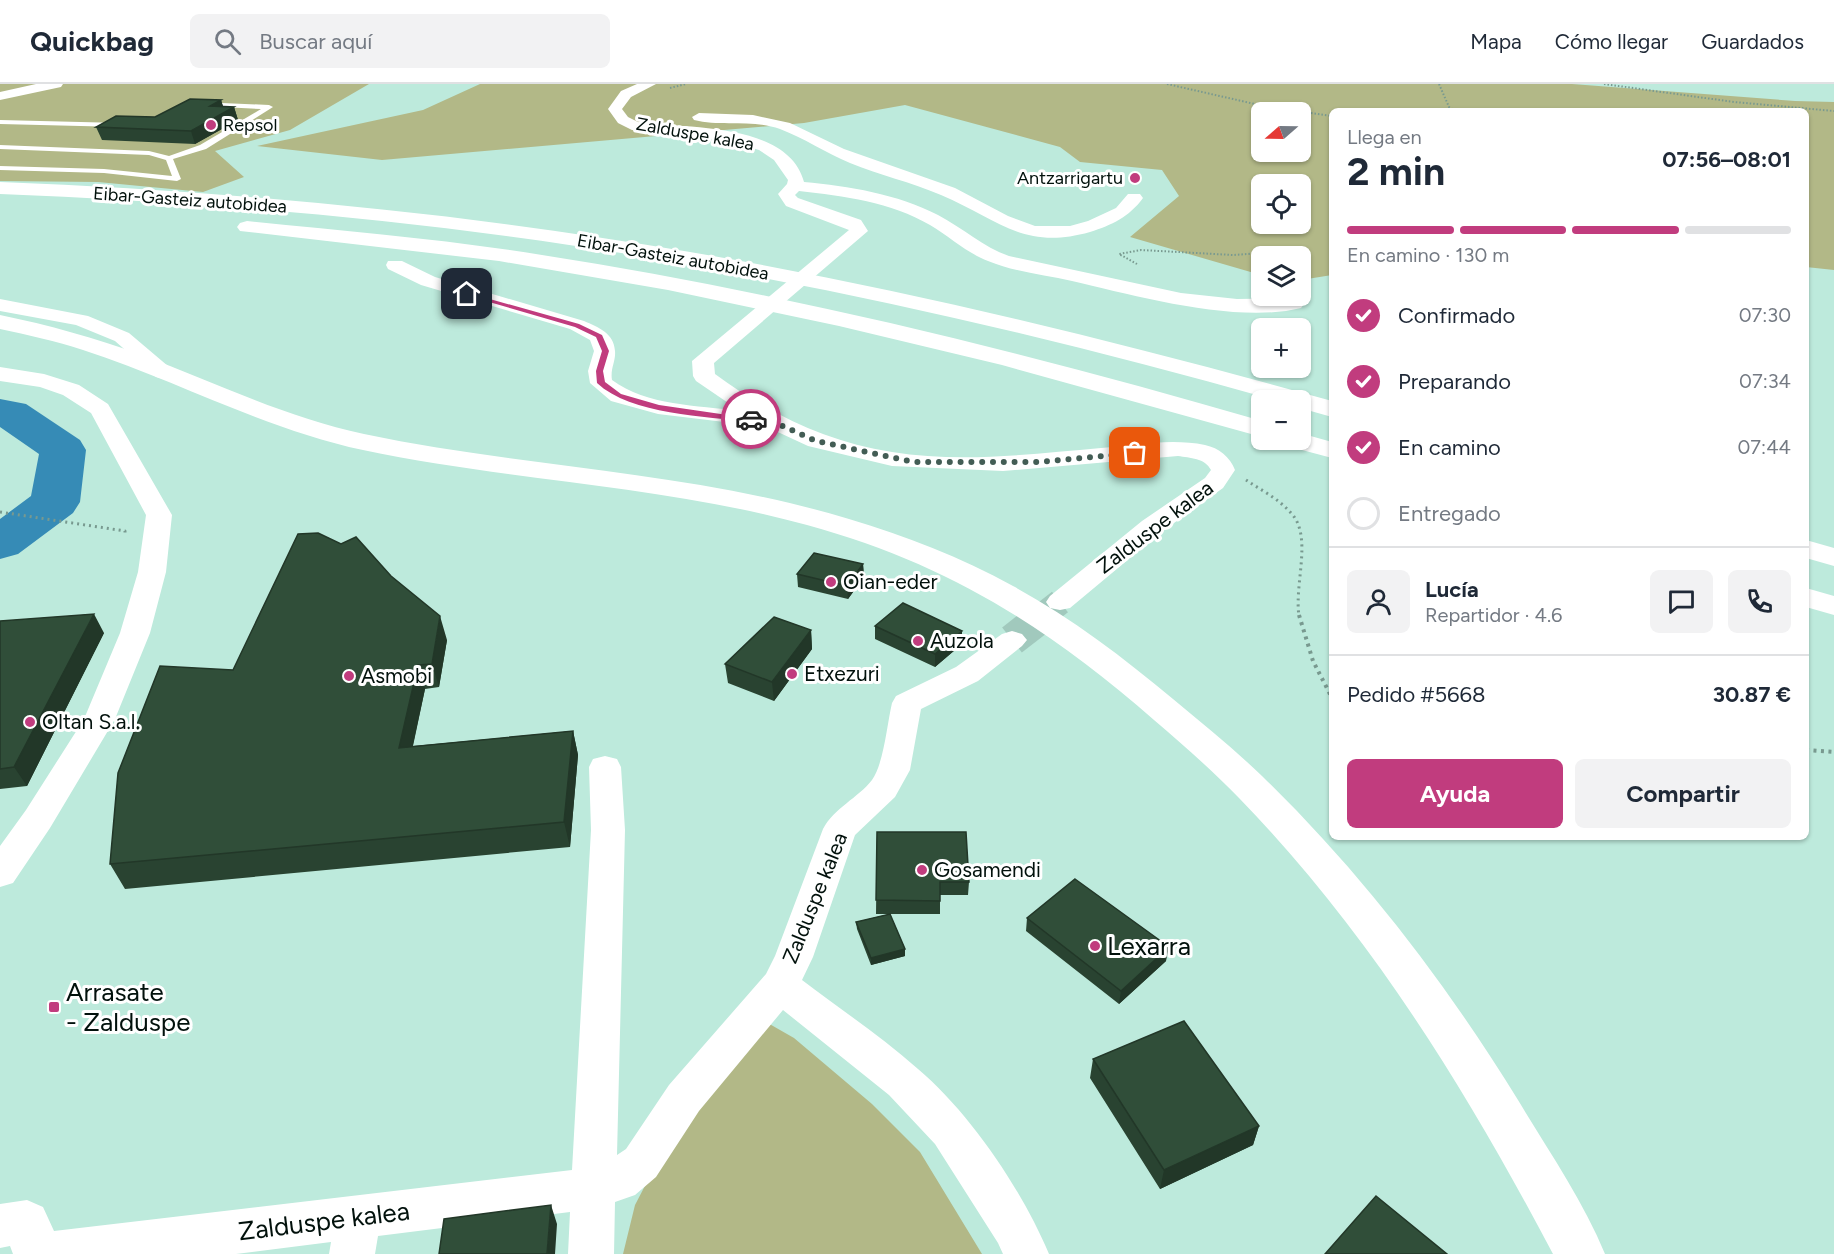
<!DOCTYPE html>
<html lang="es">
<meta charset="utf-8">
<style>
:root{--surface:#fff;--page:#f2f2f3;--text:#1f2937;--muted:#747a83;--line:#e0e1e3;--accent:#c13c7e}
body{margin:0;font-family:Figtree,sans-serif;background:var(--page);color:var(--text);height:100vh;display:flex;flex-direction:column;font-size:22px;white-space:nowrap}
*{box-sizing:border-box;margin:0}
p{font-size:20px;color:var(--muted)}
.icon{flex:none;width:33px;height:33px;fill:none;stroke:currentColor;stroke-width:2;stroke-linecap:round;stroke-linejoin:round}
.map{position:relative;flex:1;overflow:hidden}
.side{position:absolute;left:1329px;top:24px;width:480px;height:732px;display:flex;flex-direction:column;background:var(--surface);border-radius:9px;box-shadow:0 2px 4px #0004}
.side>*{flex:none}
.needle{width:39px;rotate:250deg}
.buttons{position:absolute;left:1251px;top:18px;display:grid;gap:12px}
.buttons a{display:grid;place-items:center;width:60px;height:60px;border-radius:9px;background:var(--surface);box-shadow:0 2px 4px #0004;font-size:30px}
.pin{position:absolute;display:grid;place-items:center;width:51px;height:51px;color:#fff;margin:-26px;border-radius:12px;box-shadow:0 3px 9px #0006}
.courier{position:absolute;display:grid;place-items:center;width:60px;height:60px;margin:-30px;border:4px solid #c13c7e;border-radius:50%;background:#fff;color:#222;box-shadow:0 2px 8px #0007}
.head em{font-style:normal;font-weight:700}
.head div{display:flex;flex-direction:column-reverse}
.head{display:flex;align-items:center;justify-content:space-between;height:102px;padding:0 18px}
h1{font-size:39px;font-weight:700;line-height:45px}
.bar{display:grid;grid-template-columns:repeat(4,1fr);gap:9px 6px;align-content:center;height:72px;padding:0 18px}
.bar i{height:8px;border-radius:4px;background:var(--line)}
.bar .on{background:var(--accent)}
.bar p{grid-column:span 4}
.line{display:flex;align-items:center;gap:15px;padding:0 18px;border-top:2px solid var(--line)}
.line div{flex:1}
.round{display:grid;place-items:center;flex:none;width:63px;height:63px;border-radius:9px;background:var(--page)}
ol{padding:0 18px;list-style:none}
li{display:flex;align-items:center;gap:18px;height:66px}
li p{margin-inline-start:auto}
li .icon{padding:6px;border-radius:50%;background:var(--accent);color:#fff;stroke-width:4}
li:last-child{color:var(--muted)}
li i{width:33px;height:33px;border:3px solid var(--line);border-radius:50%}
.cta{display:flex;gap:12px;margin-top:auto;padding:12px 18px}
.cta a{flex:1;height:69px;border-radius:9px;background:var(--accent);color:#fff;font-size:24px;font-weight:700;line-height:69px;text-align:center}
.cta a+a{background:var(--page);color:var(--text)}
header{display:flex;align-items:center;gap:36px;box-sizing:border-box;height:84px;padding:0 30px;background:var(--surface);border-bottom:2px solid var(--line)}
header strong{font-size:28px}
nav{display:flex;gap:33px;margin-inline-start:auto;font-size:21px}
.search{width:420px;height:54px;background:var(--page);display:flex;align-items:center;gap:15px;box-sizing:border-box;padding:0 21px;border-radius:9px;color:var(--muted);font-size:22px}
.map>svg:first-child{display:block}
.green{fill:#b2b887;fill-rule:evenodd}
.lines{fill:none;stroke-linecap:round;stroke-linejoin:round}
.river{fill:#368bb6;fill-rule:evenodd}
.street-tunnel-far1{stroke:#a1c9bd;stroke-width:26;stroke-dasharray:26 13;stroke-linecap:butt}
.street-tunnel{stroke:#a1c9bd;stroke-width:32;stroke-dasharray:32 16;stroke-linecap:butt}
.path-far2{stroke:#78998f;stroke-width:2;stroke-dasharray:1.5 2;stroke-linecap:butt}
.path-far1{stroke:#78998f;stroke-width:3;stroke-dasharray:2 4;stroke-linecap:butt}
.path{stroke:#78998f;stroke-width:4;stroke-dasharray:3 4.5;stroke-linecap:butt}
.lane{fill:#fff;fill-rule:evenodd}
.street{fill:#fff;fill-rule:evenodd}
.primary{fill:#fff;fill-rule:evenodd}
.highway{fill:#fff;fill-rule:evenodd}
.wall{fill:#294331}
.shaded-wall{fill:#223728}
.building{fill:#304e39;stroke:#223728;stroke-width:1.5}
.route{fill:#c13c7e}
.done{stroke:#435d55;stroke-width:6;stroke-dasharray:0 10.8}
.poi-dot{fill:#c13c7e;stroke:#fff;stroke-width:2}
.labels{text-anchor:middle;stroke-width:6;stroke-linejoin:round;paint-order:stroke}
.far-poi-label{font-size:18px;fill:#02110c;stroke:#fff;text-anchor:start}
.far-street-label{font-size:18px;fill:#02110c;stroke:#fff}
.street-label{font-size:21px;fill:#02110c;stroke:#fff}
.poi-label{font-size:21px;fill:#02110c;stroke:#fff;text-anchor:start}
.near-poi-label{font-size:26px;fill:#02110c;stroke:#fff;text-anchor:start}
.near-street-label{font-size:26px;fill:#02110c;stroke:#fff}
</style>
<header>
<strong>Quickbag</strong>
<div class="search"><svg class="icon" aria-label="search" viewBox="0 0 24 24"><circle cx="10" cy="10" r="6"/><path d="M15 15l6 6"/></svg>Buscar aquí</div>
<nav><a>Mapa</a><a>Cómo llegar</a><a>Guardados</a></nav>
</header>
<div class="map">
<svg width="1834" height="1170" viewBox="0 0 1834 1170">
<rect width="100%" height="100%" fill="#bdeadc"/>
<path class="green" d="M0 0H369L290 46 215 67 244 93 203 108 98 98 0 97Z
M480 0H1572L1795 17 1834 18V186L1806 183V27H1332V191L1301 196 1300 172H1262L1261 191 1130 153 1179 112 1162 86 1080 78 1060 63 905 21 804 39 382 76 257 62 423 26ZM1262 28H1300V68H1262ZM1262 100H1300V140H1262Z
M766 938 794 954 872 1020 920 1068 982 1170H623L635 1121 660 1073Z"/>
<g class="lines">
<path class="river" d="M0 315 26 320 80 356 86 366 80 418 73 429 18 470 0 475V435L31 412 39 370 0 343Z"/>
<path class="street-tunnel-far1" d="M1042 532 1060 518"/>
<path class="street-tunnel" d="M1012 556 1044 531"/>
<path class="path-far2" d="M1167 0 1268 23 1332 32
M1439 0 1449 23 1455 27
M1604 0 1734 18 1834 27
M670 4 686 0
M1137 180 1119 170 1141 166 1233 171 1289 167"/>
<path class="path-far1" d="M1246 396C1261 406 1279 415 1291 429 1313 452 1294 500 1299 532
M0 428 125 447V451"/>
<path class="path" d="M1299 531 1313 577 1332 614
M1806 666 1834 668"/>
<path class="lane" d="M199 18 269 21 273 23 206 65 173 75 181 95 177 97 104 89 0 86V82L104 85 172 92 166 76 149 71 0 65V61L149 67 169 72 200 61 261 25 202 22Z
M0 36 121 39 125 41 121 43 0 40Z"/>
<path class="street" d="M36 0H63L61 3 0 16V8Z
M637 0H656L631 13 622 25 628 33 640 39C688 44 789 39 804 98 849 102 897 110 938 131 963 144 983 163 1009 172L1181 209 1237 215 1294 214 1301 216 1304 220 1301 224C1237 240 1136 212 1072 197 1044 191 1015 188 988 177 967 169 950 153 930 141 891 118 844 112 799 107L795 111 798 114 861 136 868 147 714 279 715 290C770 330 824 357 892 368 961 379 1032 370 1101 364 1135 361 1172 354 1205 361 1219 364 1230 373 1235 386L1223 404 1160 449 1070 524 1060 526 1050 524 1046 518 1050 512 1142 437 1205 394 1211 386C1205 374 1190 374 1178 372L1003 387 892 382 808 362 767 343 658 330 611 317 590 299 588 287 594 267 590 256 570 245 421 201 388 185 386 181 388 177H402L435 193 584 237C598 243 614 249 615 267 616 277 610 285 612 296 647 322 697 321 740 327L696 297 693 292 692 277 849 146 786 122 778 110 787 100 788 96 774 76 759 66 730 57 632 46 618 39 608 25 621 7Z
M699 29 753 31 790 39 844 65 955 104 1008 132 1035 142H1070L1088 137 1116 124 1128 110H1140L1143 114C1129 133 1112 141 1090 148 1023 167 998 135 941 111 911 98 879 91 850 79 826 69 804 54 780 45 752 35 722 43 694 36L692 33Z
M0 215 88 232 129 249 175 288 172 293 164 295 156 293 115 257 76 241 0 227Z
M0 283 44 290 79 301 108 320 172 431 166 488 150 549 115 635 50 744 13 799 0 803V762L26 726 84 635 120 549 138 488 146 431 91 329 63 311 40 303 0 297Z
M1012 547 1022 550 1027 556 1022 562 978 597 921 625 910 686 895 713 855 751 813 873 802 896C840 925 882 953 918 985 971 1030 1022 1106 1049 1170H1003L998 1159 935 1060 889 1011 783 926 699 1027 656 1093 635 1111 615 1118 614 1170H568L570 1128 378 1152 375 1170H329L331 1158 236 1170H13L10 1162 0 1164V1120L27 1116 43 1123 54 1147 572 1086 591 746 589 683 593 675 605 672 617 675 621 683 625 746 617 1071 626 1065 669 1001 766 890 775 872 823 745C834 724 858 714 872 696 884 679 887 640 892 619L896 612 956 583 1002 550Z"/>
<path class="primary" d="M0 231C49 241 95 254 142 271 216 299 287 334 364 350 525 384 691 387 849 435 905 452 961 473 1013 502 1070 533 1123 573 1173 615 1203 640 1234 665 1262 692 1361 788 1446 899 1518 1016 1548 1066 1583 1116 1605 1170H1553C1466 1005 1369 848 1239 714 1212 686 1183 661 1154 636 1046 542 946 479 807 441 662 401 510 397 363 366 265 345 178 297 83 266 56 257 28 251 0 245Z"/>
<path class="highway" d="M0 98C231 107 462 129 690 168 907 205 1120 258 1332 317V333L1300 324V316H1275C1083 262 889 215 692 181 464 140 231 119 0 110Z
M247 137C345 147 444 155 542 171 785 209 1025 268 1262 337V353L1002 281 839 242 668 206 499 177 240 147 237 143 240 139Z
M1300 349 1332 358V374L1287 362 1283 356H1300Z
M1806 456 1834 464V482L1806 474Z
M1806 504 1834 512V531L1806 523Z"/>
</g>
<path class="wall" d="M221 16 223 23H234L238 36 195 60 102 56 96 43 155 33Z
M863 480 864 493 848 515 798 503 797 490Z
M0 537 104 549 27 702 0 705Z
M875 542 962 560 935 583 875 555Z
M811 546 812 565 774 617 728 599 725 580Z
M447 556 439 603 425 605 413 662 573 647 578 671 570 763 125 805 110 780 233 586Z
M877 748 969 798 968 811H940V830H890L905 865V872L871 881 857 845 856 838 889 830H876Z
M1027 834 1166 877 1119 920 1026 847Z
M1093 975 1259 1042 1253 1061 1160 1105 1090 994Z"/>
<path class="shaded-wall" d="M221 16 225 28 234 23 238 36 195 60 191 47 210 22Z
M863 480 864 493 848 515 847 502Z
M94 530 104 549 27 702 14 683Z
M440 532 447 556 439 603 432 580Z
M811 546 812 565 774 617 772 598Z
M962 547V560L935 583V570Z
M418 581 425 605 407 688 399 664Z
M573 647 578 671 570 763 564 738Z
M1169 863 1166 877 1119 920 1121 907Z
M905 865V872L871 881V874Z
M1259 1042 1253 1061 1160 1105 1164 1086Z
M551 1121 557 1140 555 1170H547Z"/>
<path class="building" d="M190 15 221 16 210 22 234 23 191 47 96 43 116 32 155 33Z
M318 449 341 460 356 453 391 492 440 532 432 580 418 581 399 664 573 647 564 738 110 780 118 689 160 582 233 586 298 450Z
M814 469 863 480 847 502 797 490Z
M903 519 962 547 935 570 875 542Z
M94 530 14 683 0 685V537Z
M774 533 811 546 772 598 725 580Z
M877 748H966L969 798H940V817L876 816Z
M1075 795 1169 863 1121 907 1027 834Z
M890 830 905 865 871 874 856 838Z
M1184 937 1259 1042 1164 1086 1093 975Z
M1376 1112 1447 1170H1325Z
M551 1121 547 1170H439L444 1135Z"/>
<path class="route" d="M465 208 579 240 602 251 609 267 603 287 605 298 621 310 659 321 755 335 751 338C706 332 631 331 597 299L596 287 602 267 596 253 575 243 465 211Z"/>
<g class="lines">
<path class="done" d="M751 335 776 339 816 357 914 378H1038L1135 369"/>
</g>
<g class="poi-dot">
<circle cx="211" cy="41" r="6"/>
<circle cx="1135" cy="94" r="6"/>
<circle cx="831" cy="498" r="6"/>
<circle cx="918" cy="557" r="6"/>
<circle cx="792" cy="590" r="6"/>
<circle cx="349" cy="592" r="6"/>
<circle cx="30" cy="638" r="6"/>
<circle cx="922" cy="786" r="6"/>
<circle cx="1095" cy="862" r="6"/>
<rect x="48" y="917" width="12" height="12" rx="3"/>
</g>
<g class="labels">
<g class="far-poi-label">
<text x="223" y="47">Repsol</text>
<text x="1123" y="100" text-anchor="end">Antzarrigartu</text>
</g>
<g class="far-street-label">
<text transform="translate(695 50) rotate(10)" y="6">Zalduspe kalea</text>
<text transform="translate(190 116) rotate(4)" y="6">Eibar-Gasteiz autobidea</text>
<text transform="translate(673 173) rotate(10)" y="6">Eibar-Gasteiz autobidea</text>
</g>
<g class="street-label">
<text transform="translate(1155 443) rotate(-37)" y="7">Zalduspe kalea</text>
<text transform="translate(815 814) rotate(-68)" y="7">Zalduspe kalea</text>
</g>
<g class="poi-label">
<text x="843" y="505">Oian-eder</text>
<text x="930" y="564">Auzola</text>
<text x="804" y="597">Etxezuri</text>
<text x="361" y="599">Asmobi</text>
<text x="42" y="645">Oltan S.a.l.</text>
<text x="934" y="793">Gosamendi</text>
</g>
<g class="near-poi-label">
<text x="1107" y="871">Lexarra</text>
<text x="66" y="917">Arrasate<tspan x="66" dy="30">- Zalduspe</tspan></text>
</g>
<g class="near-street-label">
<text transform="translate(324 1137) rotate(-7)" y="9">Zalduspe kalea</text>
</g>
</g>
</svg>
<div class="buttons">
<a><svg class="needle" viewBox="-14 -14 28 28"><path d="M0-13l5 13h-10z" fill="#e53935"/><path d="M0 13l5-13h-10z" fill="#747a83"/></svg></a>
<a><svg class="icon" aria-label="locate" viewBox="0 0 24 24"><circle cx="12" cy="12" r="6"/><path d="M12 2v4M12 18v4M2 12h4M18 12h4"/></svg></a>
<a><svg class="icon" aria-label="layers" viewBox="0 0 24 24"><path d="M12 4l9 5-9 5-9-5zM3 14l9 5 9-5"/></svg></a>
<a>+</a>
<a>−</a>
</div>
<div class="pin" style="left:1135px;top:369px;background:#ea580c"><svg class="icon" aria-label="bag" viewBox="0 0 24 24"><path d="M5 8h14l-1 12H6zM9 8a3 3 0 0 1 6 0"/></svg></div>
<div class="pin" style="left:467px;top:210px;background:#1f2937"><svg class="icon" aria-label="home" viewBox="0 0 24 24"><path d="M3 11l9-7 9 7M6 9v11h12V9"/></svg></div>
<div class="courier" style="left:751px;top:335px"><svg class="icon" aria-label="car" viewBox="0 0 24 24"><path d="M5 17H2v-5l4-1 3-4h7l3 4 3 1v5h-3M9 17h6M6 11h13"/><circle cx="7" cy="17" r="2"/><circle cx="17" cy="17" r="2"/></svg></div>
<section class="side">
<div class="head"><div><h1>2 min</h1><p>Llega en</p></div><em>07:56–08:01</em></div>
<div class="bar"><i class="on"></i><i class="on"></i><i class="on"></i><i></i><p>En camino · 130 m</p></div>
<ol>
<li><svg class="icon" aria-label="check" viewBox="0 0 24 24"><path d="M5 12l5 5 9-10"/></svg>Confirmado<p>07:30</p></li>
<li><svg class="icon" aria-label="check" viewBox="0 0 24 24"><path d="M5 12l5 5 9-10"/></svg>Preparando<p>07:34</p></li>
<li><svg class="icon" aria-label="check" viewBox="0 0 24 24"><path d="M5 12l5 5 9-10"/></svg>En camino<p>07:44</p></li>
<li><i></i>Entregado</li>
</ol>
<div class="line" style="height:108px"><a class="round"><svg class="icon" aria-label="person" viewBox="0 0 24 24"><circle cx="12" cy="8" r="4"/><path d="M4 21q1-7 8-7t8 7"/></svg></a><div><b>Lucía</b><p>Repartidor · 4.6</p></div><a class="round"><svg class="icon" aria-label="chat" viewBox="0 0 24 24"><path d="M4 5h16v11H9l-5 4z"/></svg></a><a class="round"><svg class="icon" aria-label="phone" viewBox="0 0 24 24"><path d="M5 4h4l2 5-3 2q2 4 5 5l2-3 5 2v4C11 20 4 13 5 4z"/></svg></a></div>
<div class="line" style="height:78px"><div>Pedido #5668</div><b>30.87 €</b></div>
<div class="cta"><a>Ayuda</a><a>Compartir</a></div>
</section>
</div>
